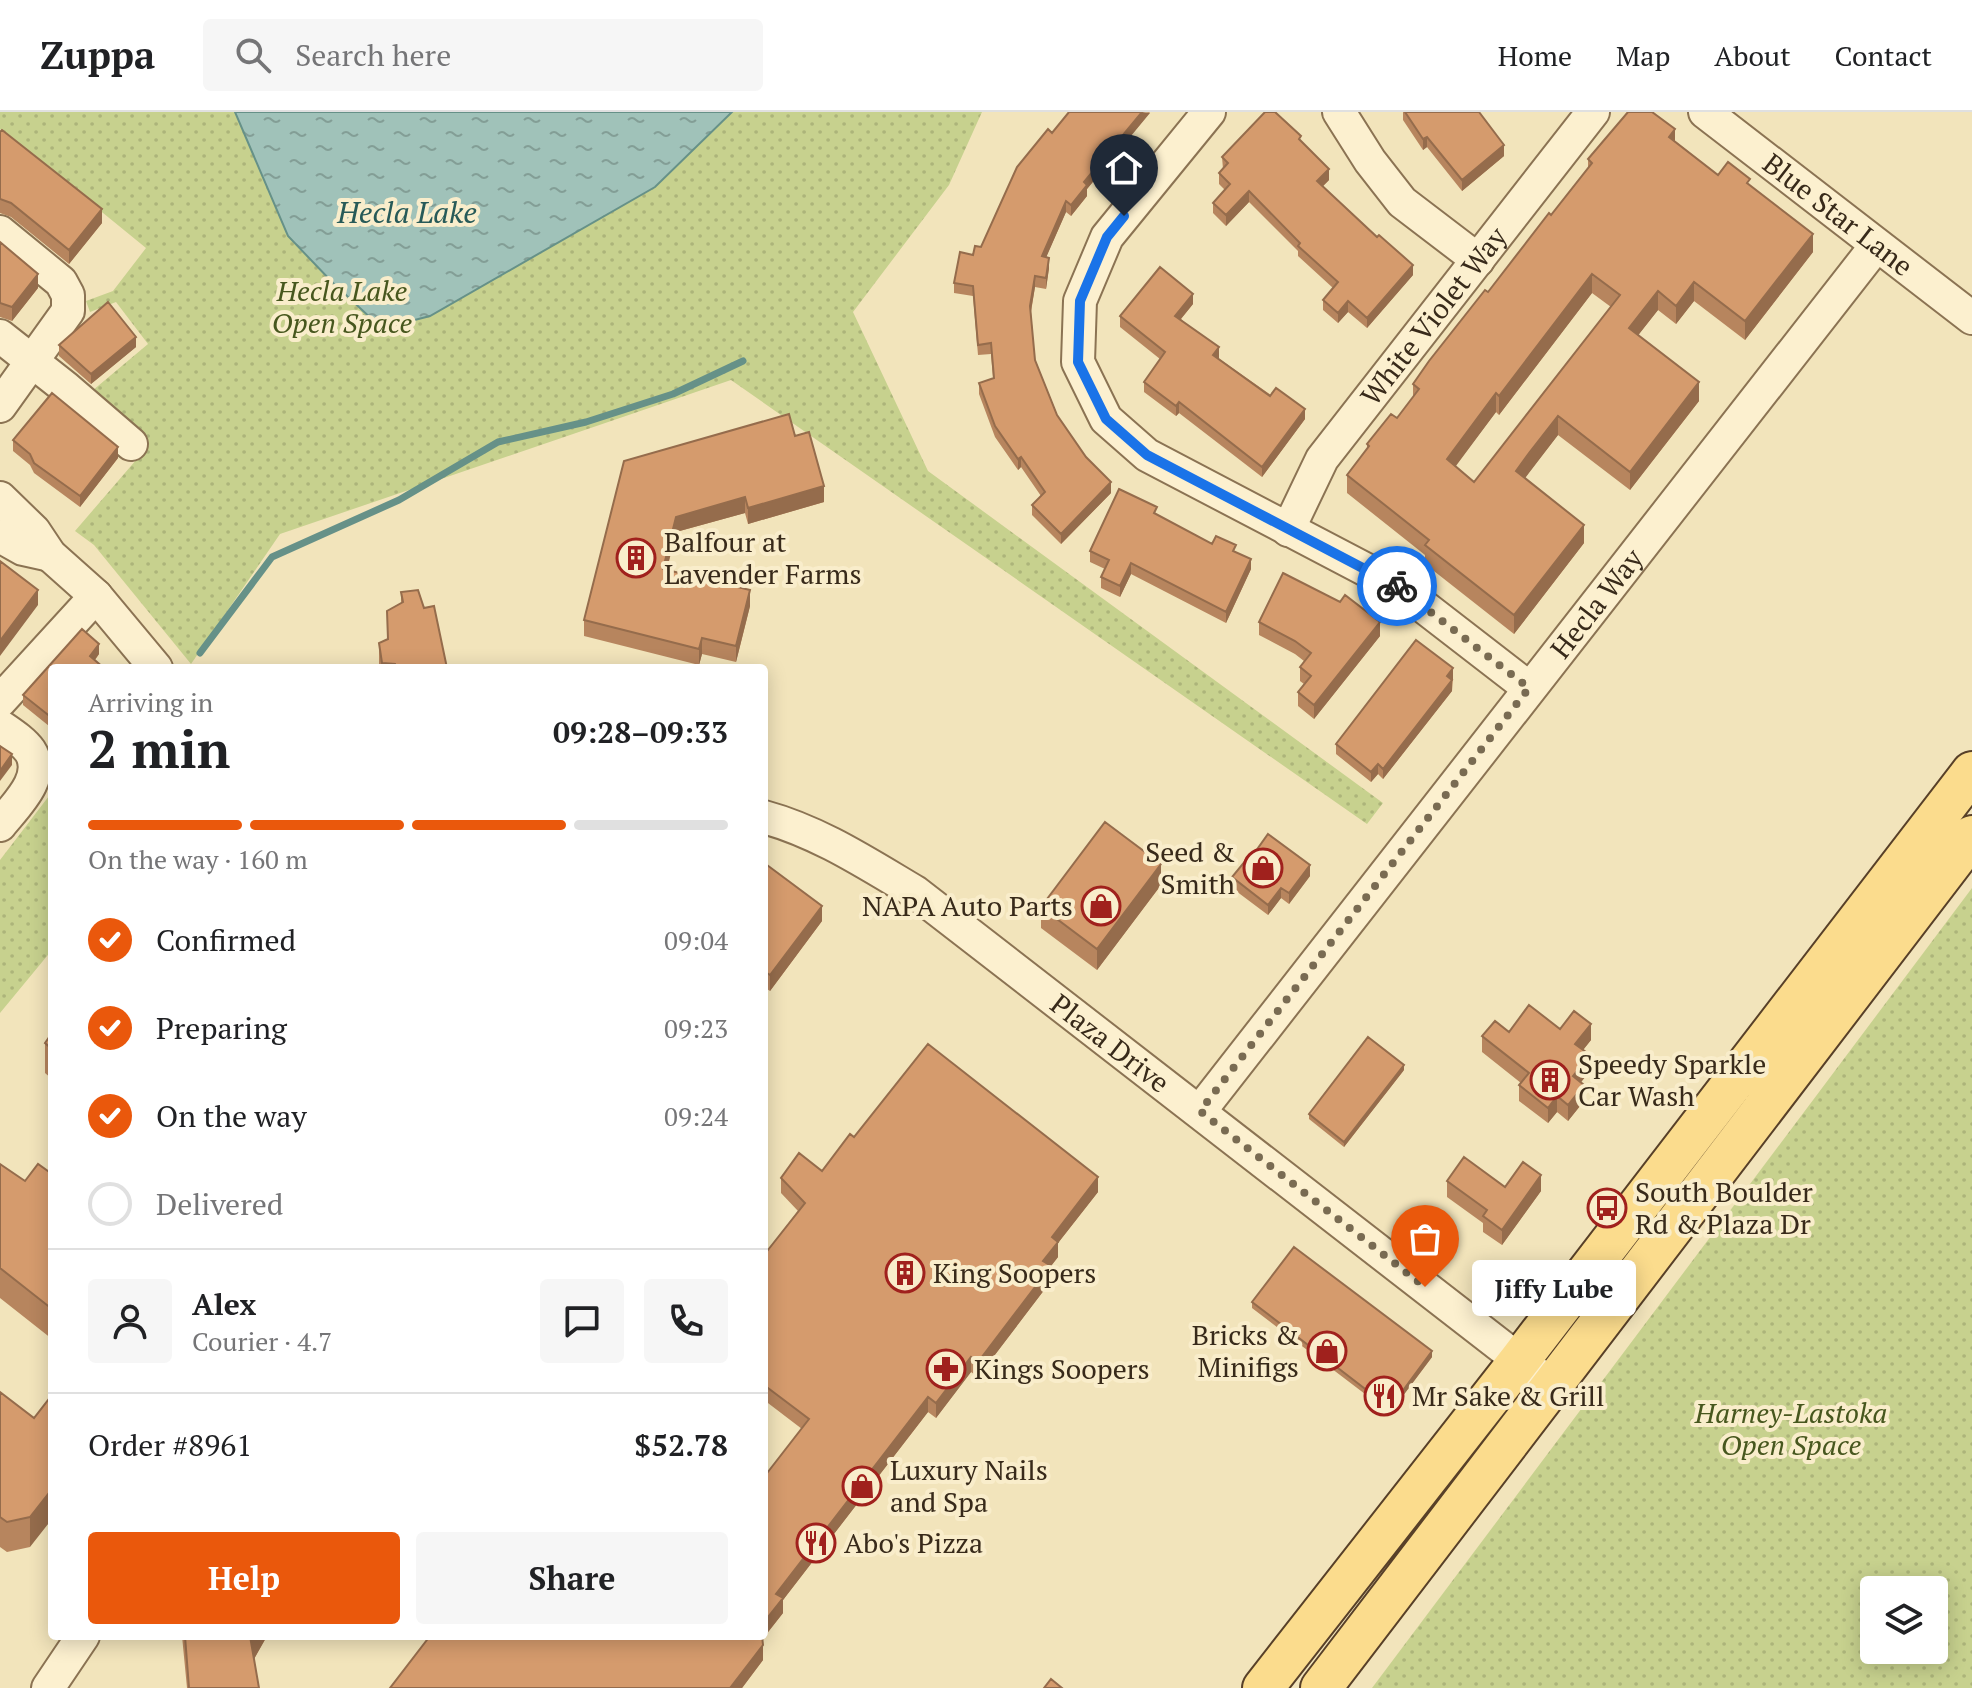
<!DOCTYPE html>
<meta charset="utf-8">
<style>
:root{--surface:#fff;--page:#f6f6f6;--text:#202124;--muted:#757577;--line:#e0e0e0;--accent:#ea580c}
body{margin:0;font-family:"PT Serif",serif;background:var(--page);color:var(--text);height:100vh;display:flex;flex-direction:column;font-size:30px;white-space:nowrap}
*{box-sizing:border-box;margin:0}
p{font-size:26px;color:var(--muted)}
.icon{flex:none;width:44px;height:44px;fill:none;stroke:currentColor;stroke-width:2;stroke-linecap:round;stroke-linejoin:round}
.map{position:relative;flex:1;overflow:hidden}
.details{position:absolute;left:48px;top:552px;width:720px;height:976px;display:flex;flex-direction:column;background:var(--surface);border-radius:8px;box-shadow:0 4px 20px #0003}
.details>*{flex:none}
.fabs{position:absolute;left:1860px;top:1464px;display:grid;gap:16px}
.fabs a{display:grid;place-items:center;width:88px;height:88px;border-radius:8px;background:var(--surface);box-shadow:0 4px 20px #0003;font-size:40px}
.pin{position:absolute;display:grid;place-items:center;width:68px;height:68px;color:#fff;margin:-82px -34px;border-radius:50% 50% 50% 0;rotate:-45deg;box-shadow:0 0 8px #0007}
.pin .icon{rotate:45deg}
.courier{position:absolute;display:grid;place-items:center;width:80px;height:80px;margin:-40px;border:6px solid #1a73e8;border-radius:50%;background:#fff;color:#222;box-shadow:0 2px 10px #0007}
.bubble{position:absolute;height:56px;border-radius:8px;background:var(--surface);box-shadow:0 4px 20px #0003;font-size:26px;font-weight:700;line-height:56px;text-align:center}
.headline em{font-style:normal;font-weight:700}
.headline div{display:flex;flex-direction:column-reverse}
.headline{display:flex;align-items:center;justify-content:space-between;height:136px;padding:0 40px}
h1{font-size:52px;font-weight:700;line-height:60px}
.bar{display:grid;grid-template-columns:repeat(4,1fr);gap:12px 8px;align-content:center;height:96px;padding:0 40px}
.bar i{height:10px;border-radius:6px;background:var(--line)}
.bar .selected{background:var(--accent)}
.bar p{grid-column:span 4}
.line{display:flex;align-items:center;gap:20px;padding:0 40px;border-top:2px solid var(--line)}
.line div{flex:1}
.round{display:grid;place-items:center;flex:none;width:84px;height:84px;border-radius:8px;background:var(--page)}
ol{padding:0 40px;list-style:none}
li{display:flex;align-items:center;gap:24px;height:88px}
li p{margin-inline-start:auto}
li .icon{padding:8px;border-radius:50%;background:var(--accent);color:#fff;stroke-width:4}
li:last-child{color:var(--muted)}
li i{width:44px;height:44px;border:4px solid var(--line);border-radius:50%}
.button{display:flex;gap:16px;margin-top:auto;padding:16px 40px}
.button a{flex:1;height:92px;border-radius:8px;background:var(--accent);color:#fff;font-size:32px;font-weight:700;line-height:92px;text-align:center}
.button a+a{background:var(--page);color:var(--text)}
header{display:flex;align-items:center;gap:48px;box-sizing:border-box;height:112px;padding:0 40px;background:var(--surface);border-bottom:2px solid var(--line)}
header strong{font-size:38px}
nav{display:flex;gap:44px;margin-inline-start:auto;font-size:28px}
.search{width:560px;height:72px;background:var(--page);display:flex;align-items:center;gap:20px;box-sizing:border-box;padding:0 28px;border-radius:8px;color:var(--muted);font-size:30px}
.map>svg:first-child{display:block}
.park{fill:url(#park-dots);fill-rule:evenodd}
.water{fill:url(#water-ripples);stroke:#669188;stroke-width:2}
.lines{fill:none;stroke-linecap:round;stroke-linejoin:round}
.stream{stroke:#669188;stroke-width:7}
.minor-casing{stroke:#8b7353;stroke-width:36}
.major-casing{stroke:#584028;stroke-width:44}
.minor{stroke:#fcf0cf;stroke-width:32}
.major{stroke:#fbdc8d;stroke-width:40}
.wall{fill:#b7855e;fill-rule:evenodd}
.shaded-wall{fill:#956c4c}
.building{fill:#d59b6d;stroke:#956c4c;stroke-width:2;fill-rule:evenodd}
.done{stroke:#796b52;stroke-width:8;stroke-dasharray:0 14.4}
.route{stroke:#1a73e8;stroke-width:10}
.labels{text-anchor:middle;stroke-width:8;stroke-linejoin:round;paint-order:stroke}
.street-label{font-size:28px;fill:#382a1a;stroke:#f9edcb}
.park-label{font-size:28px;font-style:italic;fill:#47571e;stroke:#f9edcb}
.poi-label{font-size:28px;fill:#382a1a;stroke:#f9edcb;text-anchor:start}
.water-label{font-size:30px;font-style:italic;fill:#275a58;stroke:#f9edcb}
</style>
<header>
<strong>Zuppa</strong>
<div class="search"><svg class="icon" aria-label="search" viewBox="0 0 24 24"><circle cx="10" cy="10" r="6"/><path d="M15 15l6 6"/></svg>Search here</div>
<nav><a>Home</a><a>Map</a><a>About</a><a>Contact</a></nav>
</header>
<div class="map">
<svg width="1972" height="1576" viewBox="0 0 1972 1576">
<defs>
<pattern id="park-dots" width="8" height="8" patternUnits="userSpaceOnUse" patternTransform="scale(2)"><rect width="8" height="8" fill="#c7d18e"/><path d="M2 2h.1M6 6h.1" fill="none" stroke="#acb47a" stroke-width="1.8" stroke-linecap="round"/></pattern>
<pattern id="water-ripples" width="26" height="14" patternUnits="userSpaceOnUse" patternTransform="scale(2)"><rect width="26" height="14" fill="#a0c2b9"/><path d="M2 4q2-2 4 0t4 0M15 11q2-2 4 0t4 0" fill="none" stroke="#839e96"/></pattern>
</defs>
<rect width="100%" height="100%" fill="#f2e4bb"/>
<path class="park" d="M0 0H982L949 73 853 200 928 359 1383 691 1367 712 731 268 280 422 191 552 94 433 75 419 149 333 92 279 148 232 116 190 90 200 86 189 113 179 146 136 0 17Z
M52 680V838L0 901V748Z
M1972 776V1576H1372ZM1934 1478V1538H1874V1478Z"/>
<path class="water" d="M235 0H732L655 75 430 204 403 211 375 210 333 171 288 124Z"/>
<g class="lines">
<path class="stream" d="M200 541 272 445 399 388 498 330 586 310 673 282 743 249"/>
<defs>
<g id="minor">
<path d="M1209 0 1107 125 1080 189 1078 250 1106 307 1147 343 1397 474 1529 576"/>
<path d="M1339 0 1370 49 1402 90 1478 148"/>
<path id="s1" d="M1705 0 1972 206"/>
<path d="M0 120 61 170 68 183V199L0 294"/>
<path d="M0 224 66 276 131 332"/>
<path d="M0 386 34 419 50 443 96 484 156 556"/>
<path id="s2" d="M1288 418 1322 347 1593 0"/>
<path d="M0 424 23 437 50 443"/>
<path d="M0 589 96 484"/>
<path d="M0 614C10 621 23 629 30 639 47 665 15 694 0 713"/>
<path id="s3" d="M764 705C819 720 866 751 915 780L1537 1262"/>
<path id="s4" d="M1200 999 1876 134"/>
<path d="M48 1576 83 1524"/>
</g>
<path id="major" d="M1263 1576 1519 1249 1972 660
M1321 1576 1972 724"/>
</defs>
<use href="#minor" class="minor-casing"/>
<use href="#major" class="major-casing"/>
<use href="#minor" class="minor"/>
<use href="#major" class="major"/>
</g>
<path class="wall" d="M1150 0 1087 77V84L1071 104 1066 100 1046 145 1049 156 1046 177 1035 175 1031 200 1035 248 1057 303 1111 381 1061 432 1032 403V393L1041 384 1021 355 1018 358 995 325 979 282V271L993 266 991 242 978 243 973 184 954 181V171L973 143 981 135 1052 21Z
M1403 0H1479L1504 44 1462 79 1427 35 1423 38 1403 8Z
M0 20 102 111 69 152 11 105 0 101Z
M1301 29 1329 68 1323 74 1413 163 1367 216 1348 200 1338 211 1323 198V188L1333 176 1298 144V139L1249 90 1226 114 1213 101V91L1225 78 1219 72V61L1223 57 1222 45Z
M1675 29 1718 63 1750 73 1813 140 1745 228 1694 189 1676 212 1658 198 1638 223 1699 289 1630 378 1558 323 1529 360 1525 366 1584 431 1514 522 1425 452V443L1347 381V363L1367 337V332L1397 306 1413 285V272L1551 103 1588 56V47ZM1592 181 1611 195 1474 370 1455 354 1496 300 1499 303Z
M0 130 38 176 12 209 0 205Z
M1193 192 1181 207 1218 246 1305 307 1262 365 1179 301 1176 304 1144 280V270L1160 247 1120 215V204Z
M59 233 136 235 91 272 59 244Z
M13 328 118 346 80 395 34 361 30 353 13 339Z
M624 349 824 390 748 412 745 401 676 420 667 458 750 494 736 550 702 542 699 553 584 524V508Z
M1157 403 1212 432 1236 440 1251 457 1226 511 1131 462 1120 485 1101 476V465L1105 457 1090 450V439Z
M401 480 424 496 447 556H379V531L387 528V499L401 491Z
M1340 490 1380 524 1314 607 1298 594V580L1304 572 1300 569V555L1304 549 1295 542 1259 523V510Z
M82 517 99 532V542L95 548 104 556H52V627L49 624V614L23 593V583Z
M1453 567 1452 579 1383 667 1378 662 1371 670 1336 642V632Z
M1248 750 1310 764 1289 792 1281 786 1268 803 1232 776V765Z
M764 756 822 809 770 879 764 875Z
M1161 773 1097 858 1041 816V795Z
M1560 917 1591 928 1583 938 1590 959 1581 970 1584 989 1568 1009 1557 1000 1548 1011 1519 989V973L1521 971 1482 940V924Z
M52 921V967L45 961V931Z
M1404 958 1344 1035 1309 1007V1002Z
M854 1025 1098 1080 1058 1131V1145L1051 1154V1169L978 1265 971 1260 936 1306 928 1300 783 1488V1501L762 1528 763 1548 742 1576H390L764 1524 802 1317 764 1288V1143L798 1099 781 1081V1066L822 1059Z
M0 1052 25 1069 52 1062V1227L0 1186Z
M1447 1069 1505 1075 1541 1079 1502 1133 1483 1120V1111L1447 1085Z
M1252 1190 1432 1245 1390 1301 1252 1196Z
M0 1280 34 1306 30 1435 7 1440 0 1435Z
M182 1524H267L254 1547 259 1576H187Z"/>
<path class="shaded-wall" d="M1142 0 1150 1 1087 77V84L1071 104V93L1084 70Z
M1675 17V36L1669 25Z
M1427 25V35L1423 38V27Z
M1504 33V44L1462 79V68Z
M1329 57V68L1317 80V69Z
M1249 79V90L1226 114V103Z
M1066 89V100L1042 155V144Z
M102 97V111L69 152V138Z
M1813 122V140L1745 228V209Z
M1049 146V156L1046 177V166Z
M1413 153V163L1367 216V206Z
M38 162V176L12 209V195Z
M1592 162V181L1499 303V284Z
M1035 164V175L1030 204V194Z
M1694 170V189L1676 212V194Z
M1658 179V198L1629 235V216Z
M1193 182V192L1175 214V204Z
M1348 189V200L1338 211V201Z
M136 225V235L91 272V262Z
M1219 235V246L1213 253V243Z
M1699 270V289L1630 378V360Z
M1496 281V300L1447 366V347Z
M1179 290V301L1176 304V294Z
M1305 297V307L1262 365V355Z
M1558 304V323L1516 378V359Z
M118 335V346L80 395V384Z
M1021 345V355L1018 358V347Z
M1111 370V381L1061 432V422Z
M824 374V390L748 412V396Z
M745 385V401L676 420 663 472V457L676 405Z
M1584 413V431L1514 522V503Z
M1251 447V457L1226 511V500Z
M1131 451V462L1120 485V474Z
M38 478V493L0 544V529Z
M750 478V494L736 550V534Z
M1380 510V524L1314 607V593Z
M702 526V542L699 553V537Z
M99 532V542L90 554V544Z
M1453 556V567L1447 575V564Z
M1452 568V579L1383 667V657Z
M12 642V653L0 669V659Z
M1378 652V662L1371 670V660Z
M1161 752V773L1097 858V837Z
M1310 753V764L1289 792V781Z
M1281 776V786L1268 803V793Z
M822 794V809L770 879V863Z
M1591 912V928L1575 948V932Z
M1590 943V959L1573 980V964Z
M1404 953V958L1344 1035V1030Z
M1584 973V989L1568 1009V993Z
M1557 984V1000L1548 1011V996Z
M1541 1063V1079L1502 1133V1118Z
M1098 1065V1080L1058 1131V1145L1051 1154V1169L978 1265V1250L1043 1149 1052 1125Z
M1432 1239V1245L1390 1301V1296Z
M971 1245V1260L936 1306V1291Z
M928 1285V1300L783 1488V1501L760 1530V1524H764V1510L776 1482Z
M52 1377V1407L30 1435V1405Z
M250 1524H267L250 1554Z
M763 1533V1548L742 1576H730Z"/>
<path class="building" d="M1069 0H1142L1084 70 1087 73 1071 93 1066 89 1042 144 1049 146 1046 166 1035 164 1030 194 1035 248 1057 303 1086 345 1111 370 1061 422 1032 393 1045 380 1021 345 1018 347 995 314 979 271 994 266 991 231 978 233 973 174 954 171 960 140 973 143 975 134 981 135 1017 55 1048 17 1052 21Z
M1265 0H1275L1301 24 1299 27 1329 57 1317 69 1377 125 1379 123 1413 153 1367 206 1348 189 1338 201 1323 188 1338 170 1298 134 1300 131 1249 79 1226 103 1213 91 1230 72 1219 61 1228 51 1222 45Z
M1405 0H1479L1504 33 1462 68 1427 25 1423 27Z
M1628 0H1652L1675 17 1669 25 1718 63 1728 50 1750 67 1747 71 1813 122 1745 209 1694 170 1676 194 1658 179 1629 216 1699 270 1630 360 1558 304 1529 341 1516 359 1584 413 1514 503 1425 433 1429 428 1347 363 1369 334 1367 332 1391 302 1397 306 1419 277 1413 272 1429 249 1485 178 1488 180 1549 101 1551 103 1592 51 1588 47ZM1592 162 1620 183 1474 370 1447 347 1496 281 1499 284Z
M2 18 102 97 69 138 11 91 0 87V20Z
M0 130 38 162 12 195 0 191Z
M1160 155 1193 182 1175 204 1219 235 1213 243 1270 284 1276 276 1305 297 1262 355 1179 290 1176 294 1144 270 1165 240 1120 204Z
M108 190 136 225 91 262 59 233Z
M52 281 118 335 80 384 34 351 30 342 13 328Z
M789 302 795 324 809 320 824 374 748 396 745 385 676 405 663 457 750 478 736 534 702 526 699 537 584 508 624 349Z
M1119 377 1157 395 1154 401 1212 432 1216 424 1236 433 1233 439 1251 447 1226 500 1131 451 1120 474 1101 465 1109 448 1090 439Z
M0 449 38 478 0 529Z
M1283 461 1340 490 1345 483 1380 510 1314 593 1298 580 1311 564 1300 555 1311 541 1295 529 1259 510Z
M418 478 424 496 434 494 447 556H396L395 552 382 551 379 531 388 527 387 499 403 490 401 480Z
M82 517 99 532 90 544 104 556H52V606L23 583Z
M1416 528 1453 556 1447 564 1452 568 1383 657 1378 652 1371 660 1336 632Z
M0 634 12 642 0 659Z
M1105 710 1161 752 1097 837 1041 795Z
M1268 722 1310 753 1289 781 1281 776 1268 793 1232 765 1246 748 1248 750Z
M767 753 822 794 770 863 764 859V756Z
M1529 893 1560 917 1574 899 1591 912 1575 932 1590 943 1573 964 1584 973 1568 993 1557 984 1548 996 1519 973 1529 961 1482 924 1495 909 1509 920Z
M52 921V937L45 931Z
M1368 925 1404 953 1344 1030 1309 1002Z
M928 932 1098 1065 1052 1125 1058 1130 1043 1149 1051 1154 978 1250 971 1245 936 1291 928 1285 776 1482 783 1486 764 1510V1365L809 1307 764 1273V1143L805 1091 781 1066 799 1041 822 1059 850 1022 854 1025Z
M1464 1045 1505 1075 1523 1050 1541 1063 1502 1118 1483 1104 1487 1098 1447 1069Z
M0 1052 25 1069 38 1052 52 1062V1197L0 1156Z
M1294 1135 1432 1239 1390 1296 1252 1190Z
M0 1280 34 1306 52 1283V1377L30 1405 7 1410 0 1405Z
M185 1524H250L259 1576H189Z
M430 1524H762L763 1533 730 1576H390Z
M1051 1567 1062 1576H1044Z"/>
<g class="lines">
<path class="done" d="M1397 474 1529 576 1200 999 1425 1175"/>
<path class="route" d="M1124 104 1107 125 1080 189 1078 250 1106 307 1147 343 1397 474"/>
</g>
<defs>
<symbol id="building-ring" viewBox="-11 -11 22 22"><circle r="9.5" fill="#f9edcb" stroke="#a0211d" stroke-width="1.5"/><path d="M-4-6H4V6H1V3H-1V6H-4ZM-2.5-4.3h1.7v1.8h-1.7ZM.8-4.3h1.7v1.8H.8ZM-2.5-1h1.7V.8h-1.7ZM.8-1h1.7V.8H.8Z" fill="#a0211d"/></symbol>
<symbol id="shop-ring" viewBox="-11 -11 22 22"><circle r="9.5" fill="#f9edcb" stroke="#a0211d" stroke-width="1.5"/><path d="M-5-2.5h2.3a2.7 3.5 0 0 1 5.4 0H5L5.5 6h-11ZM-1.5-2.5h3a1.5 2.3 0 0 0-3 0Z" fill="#a0211d"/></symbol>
<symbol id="bus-ring" viewBox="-11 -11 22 22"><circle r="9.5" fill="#f9edcb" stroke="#a0211d" stroke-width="1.5"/><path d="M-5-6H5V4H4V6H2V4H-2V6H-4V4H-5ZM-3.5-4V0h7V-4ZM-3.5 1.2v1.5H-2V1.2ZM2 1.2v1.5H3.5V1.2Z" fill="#a0211d"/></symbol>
<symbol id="pharmacy-ring" viewBox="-11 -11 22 22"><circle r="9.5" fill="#f9edcb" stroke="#a0211d" stroke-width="1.5"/><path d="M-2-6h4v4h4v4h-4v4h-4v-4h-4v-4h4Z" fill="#a0211d"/></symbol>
<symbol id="restaurant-ring" viewBox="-11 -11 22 22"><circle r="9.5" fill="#f9edcb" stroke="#a0211d" stroke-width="1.5"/><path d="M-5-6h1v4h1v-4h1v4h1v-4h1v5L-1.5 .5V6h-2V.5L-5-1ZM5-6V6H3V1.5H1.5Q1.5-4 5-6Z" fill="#a0211d"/></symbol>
</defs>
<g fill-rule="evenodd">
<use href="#building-ring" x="614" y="424" width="44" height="44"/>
<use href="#shop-ring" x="1241" y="734" width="44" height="44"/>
<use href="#shop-ring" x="1079" y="772" width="44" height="44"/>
<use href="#building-ring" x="1528" y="946" width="44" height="44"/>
<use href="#bus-ring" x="1585" y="1074" width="44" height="44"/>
<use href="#building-ring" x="883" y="1139" width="44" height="44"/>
<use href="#shop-ring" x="1305" y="1217" width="44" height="44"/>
<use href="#pharmacy-ring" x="924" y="1235" width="44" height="44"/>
<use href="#restaurant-ring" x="1362" y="1262" width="44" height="44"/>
<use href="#shop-ring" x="840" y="1352" width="44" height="44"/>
<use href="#restaurant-ring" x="794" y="1409" width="44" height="44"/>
</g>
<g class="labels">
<g class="street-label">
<text dy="10" stroke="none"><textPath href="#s1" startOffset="168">Blue Star Lane</textPath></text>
<text dy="10" stroke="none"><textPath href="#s2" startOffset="260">White Violet Way</textPath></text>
<text dy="10" stroke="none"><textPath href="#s4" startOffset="644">Hecla Way</textPath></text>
<text dy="10" stroke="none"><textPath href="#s3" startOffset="416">Plaza Drive</textPath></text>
</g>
<g class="park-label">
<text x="342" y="189">Hecla Lake<tspan x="342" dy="32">Open Space</tspan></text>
<text x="1791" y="1311">Harney-Lastoka<tspan x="1791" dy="32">Open Space</tspan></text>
</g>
<g class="poi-label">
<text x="664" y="440">Balfour at<tspan x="664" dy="32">Lavender Farms</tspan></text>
<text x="1235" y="750" text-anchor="end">Seed &amp;<tspan x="1235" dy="32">Smith</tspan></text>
<text x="1073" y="804" text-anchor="end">NAPA Auto Parts</text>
<text x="1578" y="962">Speedy Sparkle<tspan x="1578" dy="32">Car Wash</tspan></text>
<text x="1635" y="1090">South Boulder<tspan x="1635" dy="32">Rd &amp; Plaza Dr</tspan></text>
<text x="933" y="1171">King Soopers</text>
<text x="1299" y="1233" text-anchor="end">Bricks &amp;<tspan x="1299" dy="32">Minifigs</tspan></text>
<text x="974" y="1267">Kings Soopers</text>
<text x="1412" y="1294">Mr Sake &amp; Grill</text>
<text x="890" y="1368">Luxury Nails<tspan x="890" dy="32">and Spa</tspan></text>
<text x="844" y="1441">Abo's Pizza</text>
</g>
<g class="water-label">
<text x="407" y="111">Hecla Lake</text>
</g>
</g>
</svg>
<div class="fabs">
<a><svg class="icon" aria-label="layers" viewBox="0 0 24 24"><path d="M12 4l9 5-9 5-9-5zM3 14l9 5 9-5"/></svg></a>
</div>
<div class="pin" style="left:1425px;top:1175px;background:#ea580c"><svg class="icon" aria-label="bag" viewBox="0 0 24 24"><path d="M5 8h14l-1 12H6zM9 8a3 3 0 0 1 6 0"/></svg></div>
<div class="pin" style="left:1124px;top:104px;background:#1f2937"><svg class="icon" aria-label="home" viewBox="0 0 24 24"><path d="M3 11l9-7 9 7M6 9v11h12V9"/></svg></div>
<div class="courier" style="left:1397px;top:474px"><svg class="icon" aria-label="bike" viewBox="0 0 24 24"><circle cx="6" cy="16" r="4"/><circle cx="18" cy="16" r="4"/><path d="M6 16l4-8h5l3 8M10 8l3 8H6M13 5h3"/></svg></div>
<div class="bubble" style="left:1472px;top:1148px;width:164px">Jiffy Lube</div>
<section class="details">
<div class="headline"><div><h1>2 min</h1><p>Arriving in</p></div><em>09:28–09:33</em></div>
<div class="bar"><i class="selected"></i><i class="selected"></i><i class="selected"></i><i></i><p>On the way · 160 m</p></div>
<ol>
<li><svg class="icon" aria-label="check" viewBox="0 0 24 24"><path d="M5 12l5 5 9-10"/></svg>Confirmed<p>09:04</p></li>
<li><svg class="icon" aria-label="check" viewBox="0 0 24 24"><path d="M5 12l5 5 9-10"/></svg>Preparing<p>09:23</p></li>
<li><svg class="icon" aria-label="check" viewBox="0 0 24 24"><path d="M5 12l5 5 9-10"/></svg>On the way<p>09:24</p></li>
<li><i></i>Delivered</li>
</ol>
<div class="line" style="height:144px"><a class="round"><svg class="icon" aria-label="person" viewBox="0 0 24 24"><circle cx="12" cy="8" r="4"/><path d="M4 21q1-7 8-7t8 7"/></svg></a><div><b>Alex</b><p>Courier · 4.7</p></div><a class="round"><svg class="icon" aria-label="chat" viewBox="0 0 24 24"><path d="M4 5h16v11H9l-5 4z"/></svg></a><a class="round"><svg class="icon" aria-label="phone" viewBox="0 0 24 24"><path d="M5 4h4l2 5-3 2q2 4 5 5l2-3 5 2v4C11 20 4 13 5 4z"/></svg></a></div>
<div class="line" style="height:104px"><div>Order #8961</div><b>$52.78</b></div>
<div class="button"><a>Help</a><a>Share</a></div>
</section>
</div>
